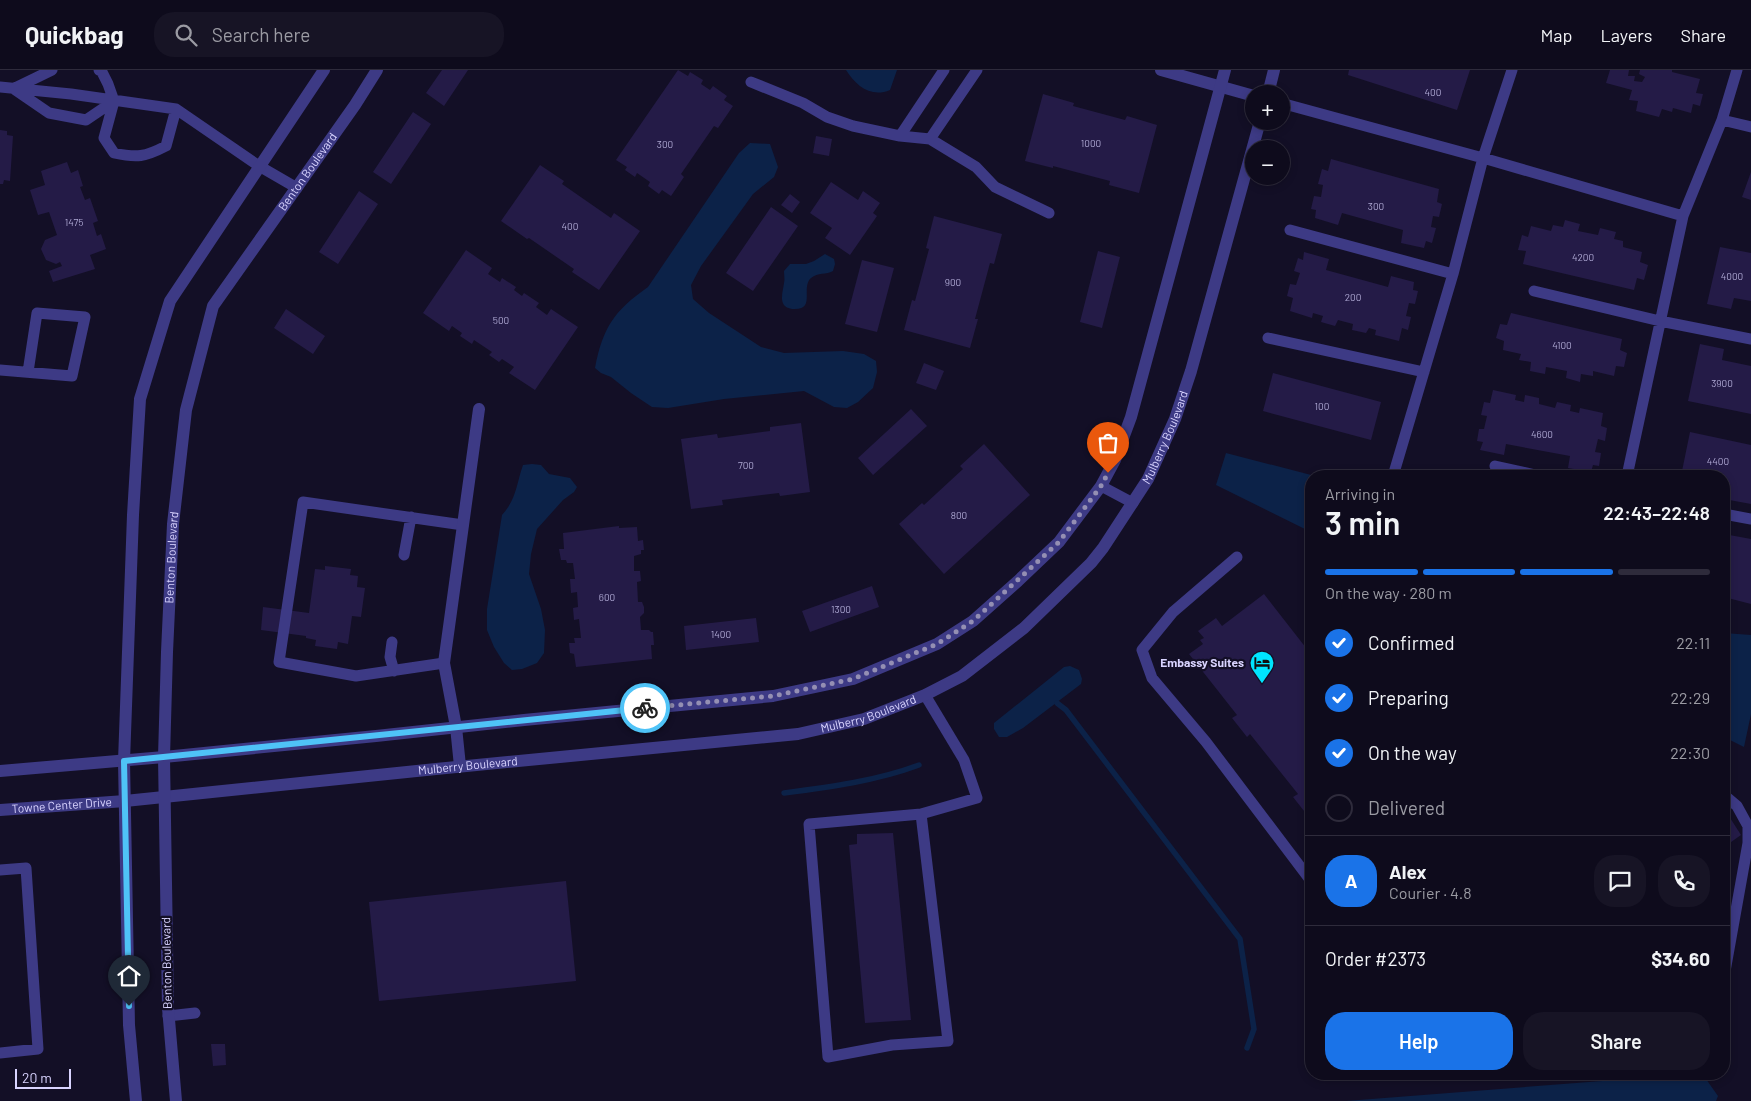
<!DOCTYPE html>
<meta charset="utf-8">
<style>
:root{--surface:#0e0b1c;--page:#171425;--text:#f1f3f6;--muted:#9b9ba3;--line:#2e2b3b;--accent:#1a73e8}
body{margin:0;font-family:Barlow,sans-serif;background:var(--page);color:var(--text);height:100vh;display:flex;flex-direction:column;font-size:19px;white-space:nowrap}
*{box-sizing:border-box;margin:0}
p{font-size:16px;color:var(--muted)}
.icon{flex:none;width:28px;height:28px;fill:none;stroke:currentColor;stroke-width:2;stroke-linecap:round;stroke-linejoin:round}
.map{position:relative;flex:1;overflow:hidden}
.drawer{position:absolute;left:1305px;top:400px;width:425px;height:610px;display:flex;flex-direction:column;background:var(--surface);border-radius:20px;box-shadow:0 2px 8px #0003,0 0 0 1px var(--line)}
.drawer>*{flex:none}
.fabs{position:absolute;left:1245px;top:15px;display:grid;gap:10px}
.fabs a{display:grid;place-items:center;width:45px;height:45px;border-radius:50%;background:var(--surface);box-shadow:0 2px 8px #0003,0 0 0 1px var(--line);font-size:25px}
.scale{position:absolute;left:15px;bottom:12px;width:56px;box-sizing:border-box;padding-left:5px;border:2px solid #d9d4ff;border-top:0;font-size:14px;line-height:18px;white-space:nowrap;color:#d9d4ff;-webkit-text-stroke:4px #130f26;paint-order:stroke}
.pin{position:absolute;display:grid;place-items:center;width:42px;height:42px;color:#fff;margin:-51px -21px;border-radius:50% 50% 50% 0;rotate:-45deg;box-shadow:0 0 5px #0007}
.pin .icon{rotate:45deg}
.courier{position:absolute;display:grid;place-items:center;width:50px;height:50px;margin:-25px;border:4px solid #4fc3f7;border-radius:50%;background:#fff;color:#222;box-shadow:0 1px 6px #0007}
.headline em{font-style:normal;font-weight:600}
.headline div{display:flex;flex-direction:column-reverse}
.headline{display:flex;align-items:center;justify-content:space-between;height:85px;padding:0 20px}
h1{font-size:32px;font-weight:600;line-height:38px}
.bar{display:grid;grid-template-columns:repeat(4,1fr);gap:8px 5px;align-content:center;height:60px;padding:0 20px}
.bar i{height:6px;border-radius:4px;background:var(--line)}
.bar .selected{background:var(--accent)}
.bar p{grid-column:span 4}
.line{display:flex;align-items:center;gap:12px;padding:0 20px;border-top:1px solid var(--line)}
.line div{flex:1}
.round{display:grid;place-items:center;flex:none;width:52px;height:52px;border-radius:20px;background:var(--page)}
ol{padding:0 20px;list-style:none}
li{display:flex;align-items:center;gap:15px;height:55px}
li p{margin-inline-start:auto}
li .icon{padding:5px;border-radius:50%;background:var(--accent);color:#fff;stroke-width:4}
li:last-child{color:var(--muted)}
li i{width:28px;height:28px;border:2px solid var(--line);border-radius:50%}
.action{display:flex;gap:10px;margin-top:auto;padding:10px 20px}
.action a{flex:1;height:58px;border-radius:20px;background:var(--accent);color:#fff;font-size:20px;font-weight:600;line-height:58px;text-align:center}
.action a+a{background:var(--page);color:var(--text)}
header{display:flex;align-items:center;gap:30px;box-sizing:border-box;height:70px;padding:0 25px;background:var(--surface);border-bottom:1px solid var(--line)}
header strong{font-size:24px}
nav{display:flex;gap:28px;margin-inline-start:auto;font-size:18px}
.search{width:350px;height:45px;background:var(--page);display:flex;align-items:center;gap:12px;box-sizing:border-box;padding:0 18px;border-radius:20px;color:var(--muted);font-size:19px}
.map>svg:first-child{display:block}
.water{fill:#0c2248}
.lines{fill:none;stroke-linecap:round;stroke-linejoin:round}
.stream{stroke:#0c2248;stroke-width:5.5}
.building{fill:#241b47}
.service{stroke:#3d3a85;stroke-width:11}
.minor{stroke:#3d3a85;stroke-width:12}
.tertiary{stroke:#3d3a85;stroke-width:12}
.done{stroke:#948fb3;stroke-width:5;stroke-dasharray:0 9}
.route{stroke:#4fc3f7;stroke-width:6}
.labels{text-anchor:middle;stroke-width:4.5;stroke-linejoin:round;paint-order:stroke}
.number-label{font-size:10px;fill:#aca6d1}
.street-label{font-size:12px;fill:#d9d4ff;stroke:#130f26}
.poi-label{font-size:12px;font-weight:bold;fill:#d9d4ff;stroke:#130f26;text-anchor:end}
</style>
<header>
<strong>Quickbag</strong>
<div class="search"><svg class="icon" aria-label="search" viewBox="0 0 24 24"><circle cx="10" cy="10" r="6"/><path d="M15 15l6 6"/></svg>Search here</div>
<nav><a>Map</a><a>Layers</a><a>Share</a></nav>
</header>
<div class="map">
<svg width="1751" height="1031" viewBox="0 0 1751 1031">
<rect width="100%" height="100%" fill="#130f26"/>
<path class="water" d="M846 0H897L890 20C871 28 856 16 846 0Z
M750 73 770 74 778 97 774 107 753 124 701 196 691 215 693 229 709 243 761 277 784 283 843 281 864 284 876 291 877 302 873 318 858 332 847 338 834 337 804 321 724 329 668 338 652 337 631 323 611 307 601 303 595 298C603 257 614 241 648 217L739 83Z
M825 184 834 189 835 194 833 201C826 205 818 202 811 208 800 218 817 241 792 239 777 237 783 222 784 213 785 209 784 205 784 201L790 194H806L814 191Z
M1226 383 1315 406H1311V462L1216 415Z
M532 394 541 395 549 404 570 408 577 417 574 422 563 430 537 459 531 484 529 504 541 539 545 560 544 583 537 593 522 599 512 600 504 593 494 577 487 560V539L502 445C517 428 516 415 523 395Z
M1724 563 1751 565V644L1744 677 1724 667Z
M1070 596 1079 600 1082 609 1081 614 1023 658 1007 667H999L994 659V653L1064 597Z
M1628 1009H1706L1718 1026 1716 1031H1346Z"/>
<g class="lines">
<path class="stream" d="M1057 633 1066 640 1240 869 1254 959 1247 978
M784 723C830 717 876 711 919 695"/>
</g>
<path class="building" d="M442 0H468L444 36 426 23Z
M678 0 688 6 690 2 703 10 701 14 710 20 713 16 727 26 724 30 733 36 718 58 714 56 681 104 684 107 671 126 662 120 659 124 648 116 650 112 637 103 635 107 625 100 627 97 616 90Z
M1349 0H1470L1457 40 1348 5Z
M1610 0H1629L1628 6H1635L1634 11 1642 12 1645 7 1639 4 1640 0H1672V2L1700 9 1696 23 1703 24 1700 36 1693 34 1691 43 1673 38 1672 42 1662 39 1659 47 1636 41 1638 31 1629 30 1632 20 1606 13Z
M1043 24 1074 33 1073 36 1125 50 1127 46 1157 55 1139 123 1109 115 1110 111 1053 96V98L1025 91Z
M413 42 431 54 391 114 373 102Z
M0 60 7 61V65L13 66 10 111 4 110 3 114H0Z
M816 66 832 69 829 86 813 83Z
M1331 89 1439 119 1437 132 1442 134 1439 147 1433 146 1431 157 1436 158 1432 173 1426 171 1424 178 1401 173 1403 160 1342 143 1338 155 1315 148 1316 140 1311 139 1314 126 1321 127 1323 115 1318 114 1322 99 1328 101Z
M67 92 71 103 78 100 83 116 80 117 85 130 90 128 98 151 93 153 97 166 101 164 106 179 90 185 95 199 53 212 49 201 62 196 60 192 56 194 46 190 41 179 45 170 57 165 49 142 38 145 30 120 45 115 41 101Z
M540 95 564 111 562 114 611 148 614 143 640 161 599 220 572 202 574 199 529 168 527 169 501 151Z
M1751 102V130L1742 127Z
M831 112 858 130 863 121 880 133 873 143 877 146 850 185 825 168 832 158 810 143Z
M359 121 378 134 338 194 319 182Z
M790 124 800 132 792 143 781 135Z
M771 137 798 156 753 221 726 203Z
M934 146 1002 164 994 194 990 193 975 249H978L970 278 904 260 912 230 915 231 929 179 926 178Z
M1565 150 1580 154 1578 161 1598 165 1600 158 1616 162 1614 169 1623 171V177L1642 182 1640 192 1648 195 1644 210 1637 208 1634 220 1523 194 1526 181 1518 180 1522 165 1528 167 1531 156 1551 161 1553 155 1563 157Z
M1720 177 1751 183V231L1734 228 1731 239 1707 234Z
M466 180 492 198 488 204 500 212 502 208 516 217 514 220 522 226 524 223 539 233 536 237 547 245 551 239 578 257 535 320 509 303 514 297 502 289 499 292 489 285 492 282 474 270 472 274 460 266 462 263 452 256 449 261 423 243Z
M1098 181 1120 187 1102 258 1080 252Z
M1304 182 1329 189 1326 200 1388 217 1391 206 1414 212 1413 220 1418 221 1415 234 1409 233 1406 246 1411 247 1408 260 1402 258 1399 271 1375 265 1376 260 1369 258 1366 263 1352 260 1353 254 1338 250 1335 256 1321 252 1323 246 1313 243 1312 248 1290 241 1293 228 1287 226 1290 214 1296 215 1300 203 1294 201 1298 188 1303 190Z
M862 190 894 198 877 262 845 254Z
M286 239 325 266 313 284 274 258Z
M1511 243 1622 269 1620 280 1627 283 1624 297 1616 296 1614 306 1593 301V306L1581 304 1580 312 1566 308 1567 301 1546 297 1545 304 1530 301 1531 292 1519 290 1521 284 1503 280 1504 271 1496 268 1500 254 1507 255Z
M1700 274 1724 279 1722 290 1751 296V344L1688 331Z
M924 293 944 301 936 320 916 313Z
M1273 303 1381 332 1371 370 1263 341Z
M1493 320 1516 325 1515 330 1524 332 1525 325 1539 328V334L1555 338 1557 332 1571 335 1570 341 1579 343 1580 338 1603 343 1601 356 1607 358 1605 371 1598 369 1595 382 1601 383 1599 396 1593 395 1591 402 1568 398 1570 386 1506 374 1504 385 1480 380 1483 372 1477 371 1479 359H1484L1487 346 1481 345 1484 332 1490 333Z
M911 339 927 356 873 405 858 388Z
M801 353 810 422 780 426 779 423 722 430 723 435 691 439 681 369 717 364 718 368 770 361V357Z
M1690 362 1751 375V434L1724 429V406H1681Z
M984 374 1030 425 944 504 899 454 922 433 924 435 963 399 960 396Z
M619 456V458L637 457 638 471 643 470 644 480H641V484L634 486V501H640L641 511 637 512 638 532H642L644 537V543L640 547 641 560H649L651 562H653L654 575H651L652 589 576 597 574 584 570 583 569 573H575L574 568H581L579 549 574 550 573 538 578 537 577 522 571 523 570 509H575L573 493H567L566 490H561L559 479H564L563 463Z
M1724 464 1751 469V534L1724 527Z
M325 496 351 499 350 505 358 506 357 517 365 518 361 547 352 546 348 574 338 572 337 579 315 576 316 570 306 568V566L261 560 263 537 309 543 315 499 325 500Z
M872 516 879 537 810 562 802 541Z
M1264 524 1310 583 1311 582V743L1308 746 1293 727 1298 724 1250 664 1247 667 1232 648 1237 645 1189 584 1203 574 1200 570 1204 568 1198 561 1216 548 1222 556Z
M756 548 759 572 686 580 684 556Z
M1725 740 1741 765 1724 777V742Z
M893 763 911 950 865 953 849 775 857 774V764Z
M566 811 576 911 379 931 369 832Z
M211 974H225L226 995 213 996Z"/>
<g class="lines">
<path class="service" d="M99 0H101L108 14 114 31 104 68 114 83C137 88 145 87 166 76L176 39
M751 12 803 33 827 47 853 56 900 66 930 69 976 97 995 117 1049 143
M0 17 71 24 176 39 259 96 297 118
M15 18 52 0
M14 19 49 43 86 50 114 31
M1281 33 1483 88 1683 146
M1722 50 1751 57
M900 66 944 0
M930 69 977 0
M1290 160 1453 204
M1534 221 1660 251 1751 269
M1268 268 1424 302
M0 300 72 306 85 247 37 243 28 302
M1495 396 1540 406
M1354 405 1362 406
M1393 406 1453 204 1483 88 1512 0
M1627 406 1683 146 1722 50 1737 0
M1101 416 1133 433
M1724 444 1751 449
M404 485 411 447
M1237 487 1173 542 1142 580 1152 608 1206 672 1311 811
M392 572 390 587 394 601
M444 593 356 606 279 592 303 432 463 455
M1724 725 1737 736 1748 756V773L1724 907
M921 744 948 971 892 975 828 987 809 754 921 744 977 728 964 690 925 625
M0 800 26 798 38 979 0 983
M168 946 195 943"/>
<g class="minor">
<path d="M1161 0 1254 26"/>
<path d="M1268 24 1274 0"/>
<path d="M460 696 456 657 444 593 479 339"/>
<path d="M0 701 164 687 376 666 524 650 773 626 853 609 937 574 973 551 1018 511 1059 472 1101 416 1115 390 1131 347 1225 0"/>
<path id="s1" d="M0 740 125 731 436 699 798 664 864 649 925 625 962 606 1024 558 1091 493 1103 478 1148 409 1175 349 1191 301 1260 51"/>
</g>
<g class="tertiary">
<path d="M136 1031 129 955 124 691 133 445 140 329 170 231 324 0"/>
<path id="s2" d="M176 1031 168 938 164 687 167 582 173 454 186 340 213 236 355 35 377 0"/>
</g>
</g>
<g class="lines">
<path class="done" d="M645 638 773 626 853 609 937 574 973 551 1059 472 1101 416 1108 403"/>
<path class="route" d="M129 936 124 691 645 638"/>
</g>
<defs>
<symbol id="hotel-pin" viewBox="-11 -11 22 30"><path d="M0 17L-7.5 6A9.5 9.5 0 1 1 7.5 6Z" fill="#00e5ff" stroke="#130f26"/><path d="M-6-4.5h1.5V1H6V5H4.5V3h-9V5H-6ZM-4 0a1.8 1.8 0 1 1 3.6 0ZM.5 0V-2.5h3Q6-2.5 6 0Z" fill="#111"/></symbol>
</defs>
<g fill-rule="evenodd">
<use href="#hotel-pin" x="1248" y="579" width="28" height="38"/>
</g>
<g class="labels">
<g class="number-label">
<text x="1433" y="26">400</text>
<text x="1091" y="77">1000</text>
<text x="665" y="78">300</text>
<text x="1376" y="140">300</text>
<text x="74" y="156">1475</text>
<text x="570" y="160">400</text>
<text x="1583" y="191">4200</text>
<text x="1732" y="210">4000</text>
<text x="953" y="216">900</text>
<text x="1353" y="231">200</text>
<text x="501" y="254">500</text>
<text x="1562" y="279">4100</text>
<text x="1722" y="317">3900</text>
<text x="1322" y="340">100</text>
<text x="1542" y="368">4600</text>
<text x="1718" y="395">4400</text>
<text x="746" y="399">700</text>
<text x="959" y="449">800</text>
<text x="607" y="531">600</text>
<text x="841" y="543">1300</text>
<text x="721" y="568">1400</text>
</g>
<g class="street-label">
<text dy="4" stroke="none"><textPath href="#s2" startOffset="964">Benton Boulevard</textPath></text>
<text dy="4" stroke="none"><textPath href="#s1" startOffset="1295">Mulberry Boulevard</textPath></text>
<text dy="4" stroke="none"><textPath href="#s2" startOffset="544">Benton Boulevard</textPath></text>
<text dy="4" stroke="none"><textPath href="#s1" startOffset="875">Mulberry Boulevard</textPath></text>
<text dy="4" stroke="none"><textPath href="#s1" startOffset="470">Mulberry Boulevard</textPath></text>
<text dy="4" stroke="none"><textPath href="#s1" startOffset="62">Towne Center Drive</textPath></text>
<text transform="translate(167 893) rotate(-91)" y="4">Benton Boulevard</text>
</g>
<g class="poi-label">
<text x="1244" y="597">Embassy Suites</text>
</g>
</g>
</svg>
<div class="fabs">
<a>+</a>
<a>−</a>
</div>
<div class="scale">20 m</div>
<div class="pin" style="left:1108px;top:403px;background:#ea580c"><svg class="icon" aria-label="bag" viewBox="0 0 24 24"><path d="M5 8h14l-1 12H6zM9 8a3 3 0 0 1 6 0"/></svg></div>
<div class="pin" style="left:129px;top:936px;background:#1f2937"><svg class="icon" aria-label="home" viewBox="0 0 24 24"><path d="M3 11l9-7 9 7M6 9v11h12V9"/></svg></div>
<div class="courier" style="left:645px;top:638px"><svg class="icon" aria-label="bike" viewBox="0 0 24 24"><circle cx="6" cy="16" r="4"/><circle cx="18" cy="16" r="4"/><path d="M6 16l4-8h5l3 8M10 8l3 8H6M13 5h3"/></svg></div>
<section class="drawer">
<div class="headline"><div><h1>3 min</h1><p>Arriving in</p></div><em>22:43–22:48</em></div>
<div class="bar"><i class="selected"></i><i class="selected"></i><i class="selected"></i><i></i><p>On the way · 280 m</p></div>
<ol>
<li><svg class="icon" aria-label="check" viewBox="0 0 24 24"><path d="M5 12l5 5 9-10"/></svg>Confirmed<p>22:11</p></li>
<li><svg class="icon" aria-label="check" viewBox="0 0 24 24"><path d="M5 12l5 5 9-10"/></svg>Preparing<p>22:29</p></li>
<li><svg class="icon" aria-label="check" viewBox="0 0 24 24"><path d="M5 12l5 5 9-10"/></svg>On the way<p>22:30</p></li>
<li><i></i>Delivered</li>
</ol>
<div class="line" style="height:90px"><b class="round" style="background:var(--accent);color:#fff">A</b><div><b>Alex</b><p>Courier · 4.8</p></div><a class="round"><svg class="icon" aria-label="chat" viewBox="0 0 24 24"><path d="M4 5h16v11H9l-5 4z"/></svg></a><a class="round"><svg class="icon" aria-label="phone" viewBox="0 0 24 24"><path d="M5 4h4l2 5-3 2q2 4 5 5l2-3 5 2v4C11 20 4 13 5 4z"/></svg></a></div>
<div class="line" style="height:65px"><div>Order #2373</div><b>$34.60</b></div>
<div class="action"><a>Help</a><a>Share</a></div>
</section>
</div>
